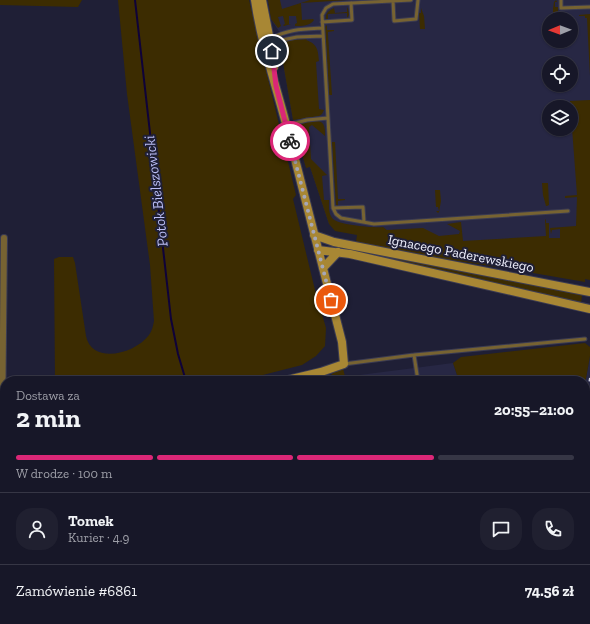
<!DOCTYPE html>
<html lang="pl">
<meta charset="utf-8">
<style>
:root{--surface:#171728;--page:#202030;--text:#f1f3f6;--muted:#9e9fa8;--line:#363645;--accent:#db2777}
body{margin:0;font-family:"Zilla Slab",serif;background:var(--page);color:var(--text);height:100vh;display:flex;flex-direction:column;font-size:15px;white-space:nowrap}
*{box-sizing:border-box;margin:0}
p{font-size:13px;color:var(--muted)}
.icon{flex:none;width:22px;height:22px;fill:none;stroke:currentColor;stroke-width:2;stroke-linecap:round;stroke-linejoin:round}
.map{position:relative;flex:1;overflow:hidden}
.details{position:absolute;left:0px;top:376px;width:590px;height:248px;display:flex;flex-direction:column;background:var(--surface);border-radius:16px 16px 0 0;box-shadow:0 1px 3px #0004,0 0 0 1px var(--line)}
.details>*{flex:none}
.needle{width:26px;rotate:269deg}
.buttons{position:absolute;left:542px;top:12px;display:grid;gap:8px}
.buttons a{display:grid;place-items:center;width:36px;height:36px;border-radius:50%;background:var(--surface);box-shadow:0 1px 3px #0004,0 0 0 1px var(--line);font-size:20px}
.pin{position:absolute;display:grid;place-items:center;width:34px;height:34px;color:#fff;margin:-17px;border:2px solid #fff;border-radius:50%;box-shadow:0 1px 4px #0007}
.courier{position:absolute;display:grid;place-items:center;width:40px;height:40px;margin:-20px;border:3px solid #db2777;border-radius:50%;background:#fff;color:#222;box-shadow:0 1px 5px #0007}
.summary em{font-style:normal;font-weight:700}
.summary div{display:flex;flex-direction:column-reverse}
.summary{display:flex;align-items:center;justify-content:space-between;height:68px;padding:0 16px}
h1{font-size:26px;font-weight:700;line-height:30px}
.bar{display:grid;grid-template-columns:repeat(4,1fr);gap:6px 4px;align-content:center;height:48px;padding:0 16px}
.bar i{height:5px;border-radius:3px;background:var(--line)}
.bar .active{background:var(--accent)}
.bar p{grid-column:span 4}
.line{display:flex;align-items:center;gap:10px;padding:0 16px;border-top:1px solid var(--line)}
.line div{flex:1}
.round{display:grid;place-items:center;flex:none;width:42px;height:42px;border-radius:16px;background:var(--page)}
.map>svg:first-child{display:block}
.built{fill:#272744;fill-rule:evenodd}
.green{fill:#3c2c01}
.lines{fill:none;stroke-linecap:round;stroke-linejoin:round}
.stream{stroke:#0f0239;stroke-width:2}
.lane-casing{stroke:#3c3c52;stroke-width:5}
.street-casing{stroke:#3c3c52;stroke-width:8}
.secondary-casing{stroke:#3c3c52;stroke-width:10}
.lane{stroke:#776332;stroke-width:3}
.street{stroke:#776332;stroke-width:6}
.secondary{stroke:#a88734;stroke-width:8}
.rail{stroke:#d0d1e0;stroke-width:2;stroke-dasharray:7 7;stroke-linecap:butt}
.done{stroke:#a6a7b7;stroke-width:4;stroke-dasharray:0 7.2}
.route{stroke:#db2777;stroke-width:5}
.labels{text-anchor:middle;stroke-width:4;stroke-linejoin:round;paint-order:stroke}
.street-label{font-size:14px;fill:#eff0fd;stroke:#1f1f36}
.water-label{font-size:15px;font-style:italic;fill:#bbbef5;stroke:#1f1f36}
</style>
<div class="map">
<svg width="590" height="624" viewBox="0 0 590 624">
<rect width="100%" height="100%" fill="#1f1f36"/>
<path class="built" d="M268 0H590V260L329 224 310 167 306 168 294 126 282 57 283 47 280 33 271 19ZM549 19H571V41H549ZM549 63H571V85H549ZM549 107H571V129H549Z
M590 356V435L585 458V384Z
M453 363 459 381H353L352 376Z
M514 619H528L526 624H511Z"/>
<path class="green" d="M0 0H82L78 7 0 5Z
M118 0H249L296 195 293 199 315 290 326 328 325 346 316 356 302 365 239 381H55L54 259 59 257H73L75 263 86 336C92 365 135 354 149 335 152 331 153 326 154 321L150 265 127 94Z
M268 0H280L282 9 310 0H348L301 3 302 20 313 19 314 20C310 26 302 26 295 26V24L297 23 296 16H289V24H291L284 26 283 25 285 24 283 16 278 17 281 26 278 28 271 19Z
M556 0 557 2H555V7H558V19H553V9L554 2Z
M347 7 348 9 349 15 347 18V13L328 14V19H326C325 13 330 10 334 8L335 13 347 12Z
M421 8 424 16 425 29H420L419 13H421Z
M590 14V76L587 18H585V16H579V15Z
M327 25V30H334V31L328 32V35L332 95H329L325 27Z
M307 39 306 40C318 44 318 51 319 61L316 62 319 109 324 110 322 114 319 116 293 120 282 57V42L290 40Z
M590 100V280L585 279V282L510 269 444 259 356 242 357 235 335 231 329 224 310 167 306 168 294 126C301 123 321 116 324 126 325 129 325 133 325 136L312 125 309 127 311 159 327 175 322 176 324 200H329C329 205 328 214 333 219 339 225 374 228 383 227L387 230 423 228 439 236 459 234 460 231 447 224 461 222 463 241 546 236 545 220 546 219V223H549V238H560V229L552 230 551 234 550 228 576 226 577 197 565 198V196L577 195 570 101Z
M332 142H335L338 199H345V200L338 201V206L336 205Z
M542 183H548L549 205 547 206H546L543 195Z
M435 190H440L441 201 439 212 438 213 436 211H439L438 207H436Z
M354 249 554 289 582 295 581 304 354 252Z
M585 343 590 347V356L585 384V381H459L453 363 461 357Z
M342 364 346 381H312L329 377Z
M590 435V624H526L528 619H585V458Z
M194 619H405L406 624H195Z
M413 619H514L511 624H414Z"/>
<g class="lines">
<path class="stream" d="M135 0 171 319 178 354 186 381
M242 619 243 624
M270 619 271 624"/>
<defs>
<path id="lane" d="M561 0V8L590 7
M393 1 394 21 416 19 418 0
M322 22 352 20 351 3
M270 39C288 29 303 29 322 28
M271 40 277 41 297 37 323 36
M328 118 333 208 336 214 341 218 374 224 568 211
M288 125 307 120 328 118 322 15 326 8 333 4 411 0
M333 208 363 207 364 222
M414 355 418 381
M344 364 414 355 585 339
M191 619 192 624"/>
<path id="street" d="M2 427 4 238
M0 570H5"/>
<path id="secondary" d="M255 0C261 42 275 82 286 124 305 196 323 269 342 342L344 364 321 372 283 381
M262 0 272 51 274 67
M314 235 334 242 590 292
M318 250 350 254 590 309
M323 268 338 252
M0 427H5"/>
</defs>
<use href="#lane" class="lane-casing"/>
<use href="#street" class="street-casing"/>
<use href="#secondary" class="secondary-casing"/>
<use href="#lane" class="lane"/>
<use href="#street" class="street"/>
<use href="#secondary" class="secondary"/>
<path class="rail" d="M585 409 590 378
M585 431 590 404
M516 624 519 619"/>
</g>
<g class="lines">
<path class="done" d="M290 141 331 300"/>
<path class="route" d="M272 51 276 86 290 141"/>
</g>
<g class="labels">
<g class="street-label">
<text transform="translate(461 253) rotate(11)" y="5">Ignacego Paderewskiego</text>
</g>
<g class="water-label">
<text transform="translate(156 191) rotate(-97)" y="5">Potok Bielszowicki</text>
</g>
</g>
</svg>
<div class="buttons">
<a><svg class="needle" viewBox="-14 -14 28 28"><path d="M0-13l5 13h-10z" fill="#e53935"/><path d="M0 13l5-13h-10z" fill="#9e9fa8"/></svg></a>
<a><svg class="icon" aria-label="locate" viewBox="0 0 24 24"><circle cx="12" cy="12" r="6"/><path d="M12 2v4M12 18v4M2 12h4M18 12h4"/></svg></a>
<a><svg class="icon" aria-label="layers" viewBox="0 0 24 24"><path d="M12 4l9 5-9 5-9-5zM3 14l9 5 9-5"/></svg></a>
</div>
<div class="pin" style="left:331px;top:300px;background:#ea580c"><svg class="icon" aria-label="bag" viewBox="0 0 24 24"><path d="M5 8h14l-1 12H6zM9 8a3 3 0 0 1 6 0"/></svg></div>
<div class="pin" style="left:272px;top:51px;background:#1f2937"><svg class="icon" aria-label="home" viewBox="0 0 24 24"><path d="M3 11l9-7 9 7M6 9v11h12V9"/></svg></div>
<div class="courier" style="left:290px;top:141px"><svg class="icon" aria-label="bike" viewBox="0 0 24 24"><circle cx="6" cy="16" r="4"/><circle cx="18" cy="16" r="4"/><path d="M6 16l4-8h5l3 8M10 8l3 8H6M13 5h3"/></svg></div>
<section class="details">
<div class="summary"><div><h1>2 min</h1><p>Dostawa za</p></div><em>20:55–21:00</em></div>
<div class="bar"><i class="active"></i><i class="active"></i><i class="active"></i><i></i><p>W drodze · 100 m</p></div>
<div class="line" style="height:72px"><a class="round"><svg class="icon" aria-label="person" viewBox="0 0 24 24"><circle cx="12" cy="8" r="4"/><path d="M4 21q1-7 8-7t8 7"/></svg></a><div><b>Tomek</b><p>Kurier · 4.9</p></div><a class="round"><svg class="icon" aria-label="chat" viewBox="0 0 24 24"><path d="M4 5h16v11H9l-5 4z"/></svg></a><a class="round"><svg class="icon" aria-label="phone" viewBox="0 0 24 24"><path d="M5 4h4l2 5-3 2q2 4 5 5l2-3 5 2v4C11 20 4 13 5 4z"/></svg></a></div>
<div class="line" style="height:52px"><div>Zamówienie #6861</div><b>74.56 zł</b></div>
</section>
</div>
